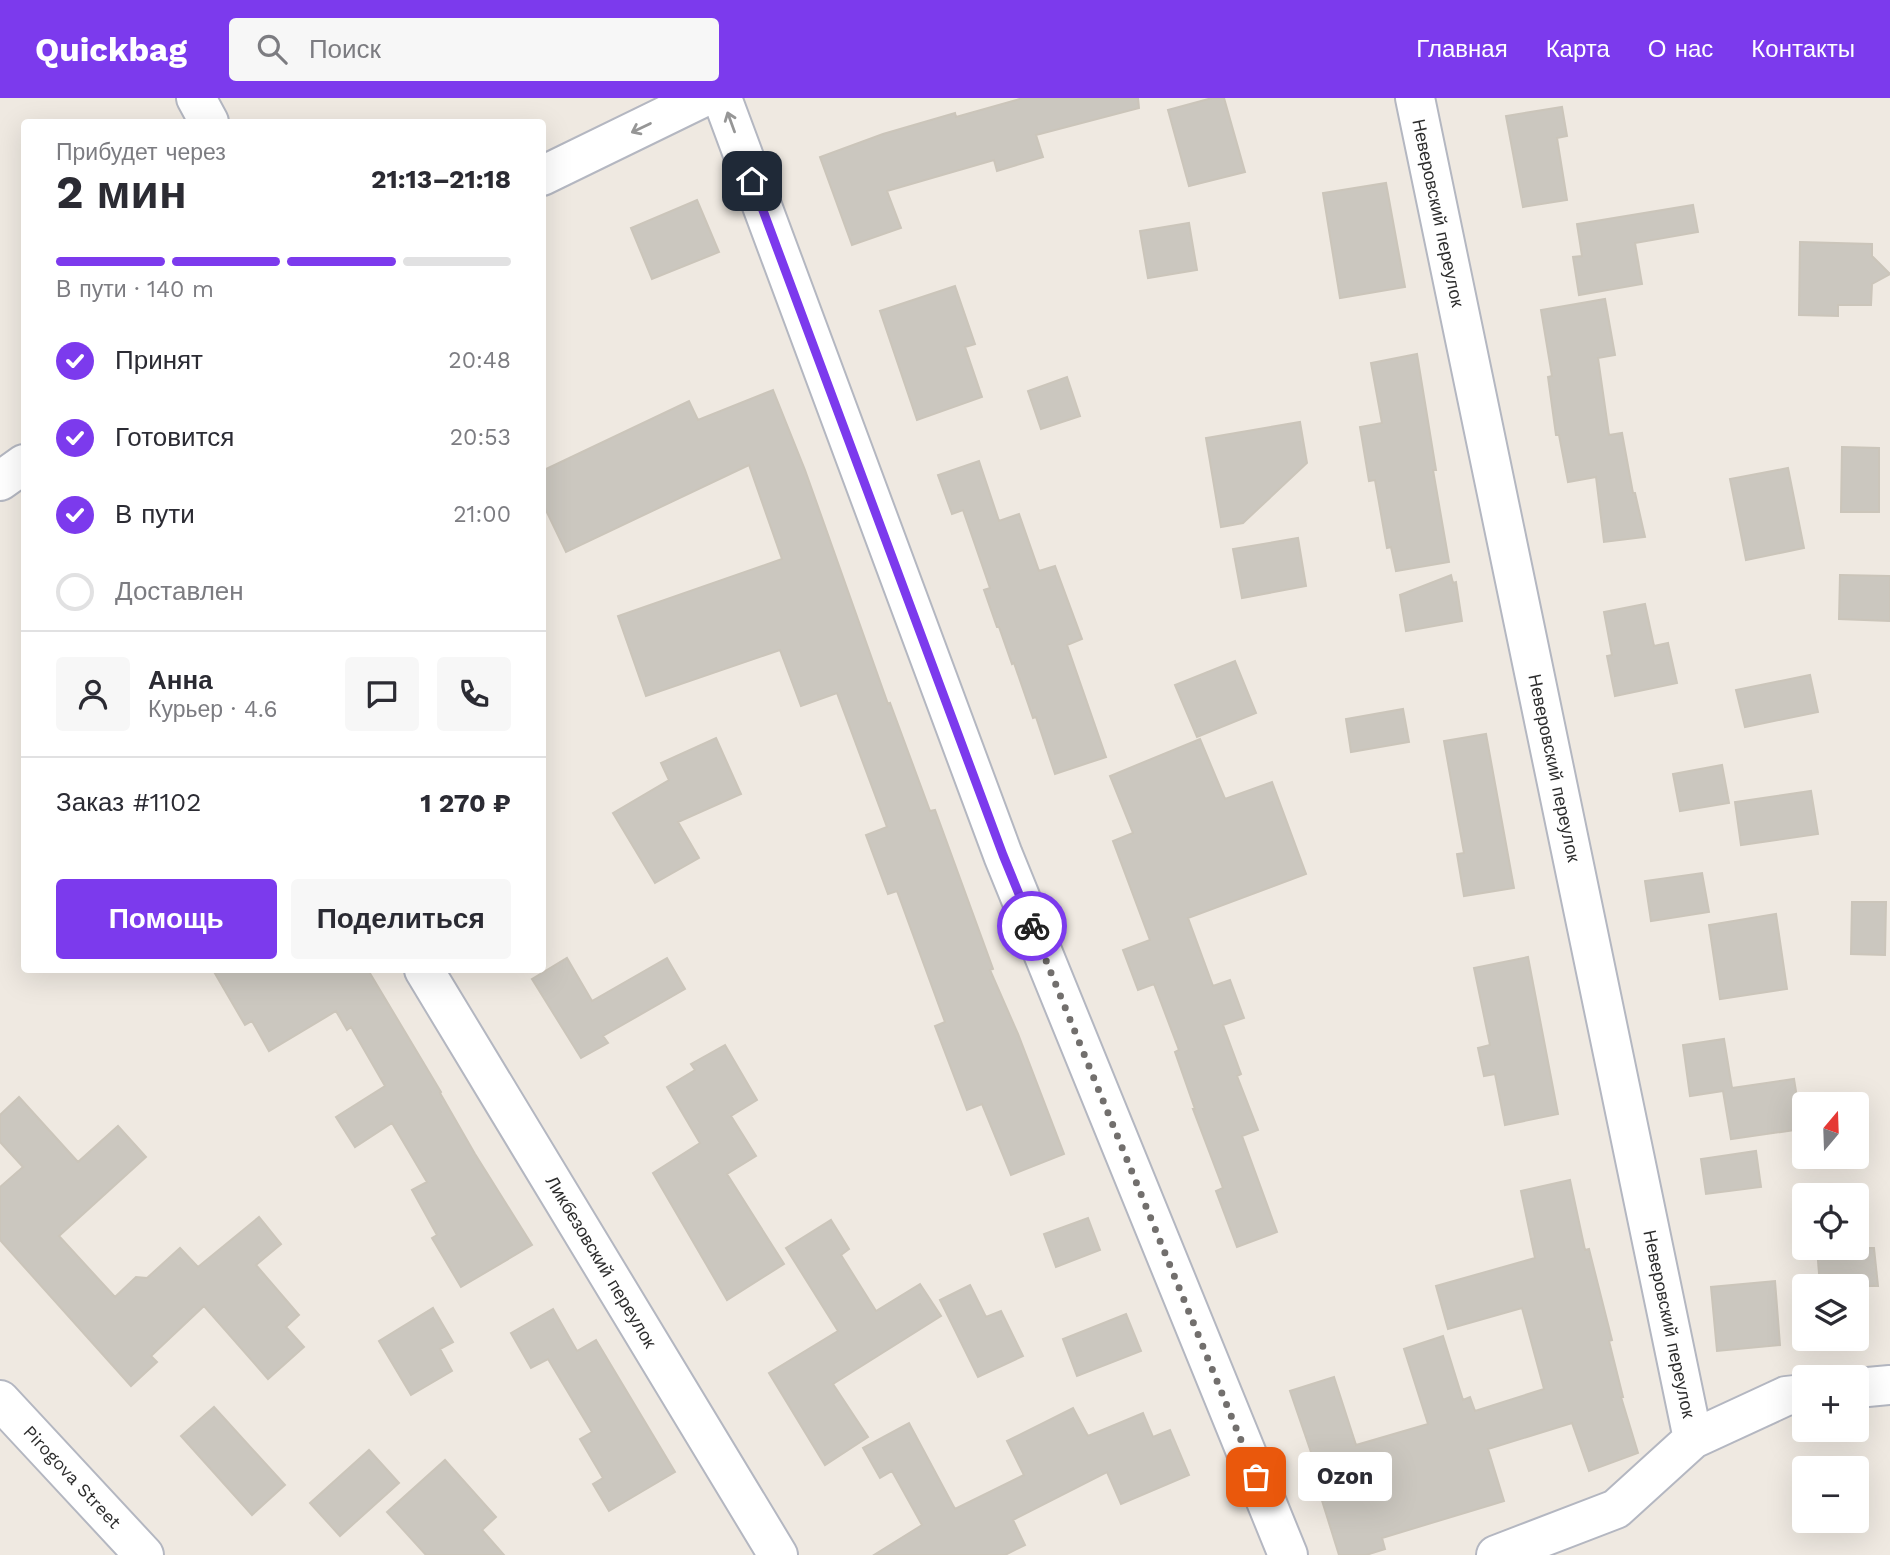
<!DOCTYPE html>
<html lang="ru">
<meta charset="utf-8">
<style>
:root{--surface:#fff;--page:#f7f7f7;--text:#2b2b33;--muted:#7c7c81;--line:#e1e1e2;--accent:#7c3aed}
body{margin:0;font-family:"Work Sans",sans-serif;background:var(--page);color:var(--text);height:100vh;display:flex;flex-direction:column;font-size:26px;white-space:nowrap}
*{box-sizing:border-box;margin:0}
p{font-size:23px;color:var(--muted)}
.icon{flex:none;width:38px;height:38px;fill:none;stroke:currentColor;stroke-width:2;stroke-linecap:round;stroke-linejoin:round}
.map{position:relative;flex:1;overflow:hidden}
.side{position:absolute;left:21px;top:21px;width:525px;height:854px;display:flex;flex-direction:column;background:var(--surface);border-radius:7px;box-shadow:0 7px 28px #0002}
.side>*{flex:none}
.needle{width:46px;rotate:19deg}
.tools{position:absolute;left:1792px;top:994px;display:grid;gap:14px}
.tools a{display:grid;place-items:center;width:77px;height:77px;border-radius:7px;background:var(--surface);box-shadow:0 7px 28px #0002;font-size:35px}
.pin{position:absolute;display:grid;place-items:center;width:60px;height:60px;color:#fff;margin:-30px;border-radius:14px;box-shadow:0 4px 10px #0006}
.courier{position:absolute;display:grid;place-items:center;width:70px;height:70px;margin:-35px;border:5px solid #7c3aed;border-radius:50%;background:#fff;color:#222;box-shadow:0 2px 9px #0007}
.bubble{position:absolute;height:49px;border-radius:7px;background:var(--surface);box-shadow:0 7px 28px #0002;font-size:23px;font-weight:700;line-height:49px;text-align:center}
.head em{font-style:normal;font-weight:700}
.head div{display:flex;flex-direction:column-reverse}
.head{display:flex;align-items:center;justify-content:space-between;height:119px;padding:0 35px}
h1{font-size:46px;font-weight:700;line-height:52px}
.bar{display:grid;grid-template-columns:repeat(4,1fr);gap:10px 7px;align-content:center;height:84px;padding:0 35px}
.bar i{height:9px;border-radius:5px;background:var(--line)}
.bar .current{background:var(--accent)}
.bar p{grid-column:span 4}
.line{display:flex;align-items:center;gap:18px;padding:0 35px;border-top:2px solid var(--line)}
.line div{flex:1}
.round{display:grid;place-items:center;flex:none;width:74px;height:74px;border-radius:7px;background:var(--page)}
ol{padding:0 35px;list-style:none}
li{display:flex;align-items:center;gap:21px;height:77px}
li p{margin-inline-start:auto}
li .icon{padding:7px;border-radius:50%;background:var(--accent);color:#fff;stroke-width:4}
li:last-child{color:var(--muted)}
li i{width:38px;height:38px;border:4px solid var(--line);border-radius:50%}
.primary-button{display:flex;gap:14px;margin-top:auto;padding:14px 35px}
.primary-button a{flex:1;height:80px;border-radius:7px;background:var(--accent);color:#fff;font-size:28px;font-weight:700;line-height:80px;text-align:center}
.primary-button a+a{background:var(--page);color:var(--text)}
header{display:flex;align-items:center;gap:42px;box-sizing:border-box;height:98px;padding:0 35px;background:var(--accent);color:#fff}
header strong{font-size:33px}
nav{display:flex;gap:38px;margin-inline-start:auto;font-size:24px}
.search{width:490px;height:63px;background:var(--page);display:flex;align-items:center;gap:18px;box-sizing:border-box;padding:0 24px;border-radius:7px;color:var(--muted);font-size:26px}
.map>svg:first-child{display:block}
.building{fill:#cbc7bf;stroke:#cbc5ba;stroke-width:2}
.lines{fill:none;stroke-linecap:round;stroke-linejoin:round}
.minor-casing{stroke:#b4b7c1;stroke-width:42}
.tertiary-casing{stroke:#b4b7c1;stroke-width:42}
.minor{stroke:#fff;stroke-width:38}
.tertiary{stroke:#fff;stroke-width:38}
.oneway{stroke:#969696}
.done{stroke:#726f6d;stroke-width:7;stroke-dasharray:0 12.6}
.route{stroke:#7c3aed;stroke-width:9}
.labels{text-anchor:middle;stroke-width:7;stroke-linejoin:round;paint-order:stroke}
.street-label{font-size:18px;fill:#2e2e2e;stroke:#fff}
</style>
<header>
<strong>Quickbag</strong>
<div class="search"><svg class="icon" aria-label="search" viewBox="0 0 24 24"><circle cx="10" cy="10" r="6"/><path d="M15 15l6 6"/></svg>Поиск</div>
<nav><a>Главная</a><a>Карта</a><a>О нас</a><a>Контакты</a></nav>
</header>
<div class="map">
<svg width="1890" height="1457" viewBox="0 0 1890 1457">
<rect width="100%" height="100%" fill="#efe9e1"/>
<path class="building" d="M1023 0H1138L1139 10 1036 37 1043 59 997 73 994 62 887 93 901 130 852 147 820 59 883 36 955 15 956 19Z
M1212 0H1224L1245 74 1189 88 1168 12Z
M1562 9 1567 38 1557 40 1567 102 1523 109 1506 18Z
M1386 85 1405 189 1340 200 1323 95Z
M697 102 719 154 652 181 631 130Z
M1693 107 1698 134 1635 145 1642 186 1579 197 1573 159 1582 158 1577 126Z
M1189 125 1197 172 1148 180 1140 133Z
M1800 144 1872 146V158L1890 176 1872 186 1871 207H1838V218L1799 217Z
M955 188 975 246 965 249 982 299 917 322 880 213Z
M1605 201 1615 257 1598 260 1609 337 1622 335 1633 395H1635L1645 439 1604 444 1596 379 1568 384 1559 337H1556L1548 279 1552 278 1541 212Z
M1417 256 1436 372H1433L1449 464 1396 473 1391 449 1387 450 1375 382 1369 383 1360 329 1382 325 1371 265Z
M1067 279 1080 318 1041 331 1028 293Z
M773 292 805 372 888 606 890 605 930 713 935 712 993 871 990 872 1018 936 1064 1056 1011 1077 982 1006 967 1012 935 928 945 924 897 793 888 796 866 737 887 729 837 595 801 608 780 552 646 598 618 518 782 461 749 367 566 454 542 404V373L689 303 698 322Z
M1300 324 1307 365 1243 425 1221 429 1206 340Z
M1842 349 1879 350V414H1841Z
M979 363 999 423 1019 416 1039 473 1055 468 1082 541 1067 547 1106 659 1055 676 1036 619 1033 620 1014 565 1012 566 999 529H997L984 492 990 490 963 412 952 416 938 377Z
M1788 370 1804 450 1746 462 1730 381Z
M1298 440 1306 488 1242 500 1233 451Z
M1451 477 1453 485 1456 484 1462 523 1406 533 1400 497Z
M1840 477 1890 478V523L1839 521Z
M1645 506 1654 548 1668 545 1677 585 1615 598 1607 558 1612 557 1604 514Z
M1235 563 1256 615 1197 639 1175 587Z
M1810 577 1818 614 1745 629 1736 592Z
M1403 611 1409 644 1351 654 1346 621Z
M1486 636 1514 790 1464 798 1457 756 1464 755 1444 643Z
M716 640 741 696 678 724 699 760 655 785 613 715 669 682 661 665Z
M1200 641 1225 701 1272 684 1306 776 1188 820 1213 888 1230 882 1244 920 1223 927 1241 976 1237 978 1258 1032 1242 1038 1277 1134 1237 1149 1216 1093 1223 1090 1193 1011H1195L1175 954 1179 952 1154 886 1138 892 1123 852 1150 842 1113 743 1133 735 1110 678Z
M1722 667 1729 705 1680 713 1673 676Z
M1811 693 1818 736 1741 747 1735 704Z
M1702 775 1709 814 1651 823 1645 783Z
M1852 804H1886L1885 857 1851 856Z
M1776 816 1787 891 1720 901 1709 827Z
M1528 859 1558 1016 1505 1027 1495 976 1484 978 1478 950 1490 947 1474 870Z
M567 860 592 903 667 860 685 891 603 938 608 945 581 960 532 881Z
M213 872H368L441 994 440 995 475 1056 532 1147 461 1189 432 1140 437 1137 412 1092 427 1084 392 1025 355 1049 336 1019 385 988 351 929 347 932 336 913 269 953 252 923 245 927Z
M1724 941 1732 990 1794 981 1802 1031 1731 1041 1723 993 1690 998 1683 947Z
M725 947 757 1002 731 1018 756 1058 727 1076 784 1166 727 1202 653 1075 700 1045 667 989 695 972 691 966Z
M19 999 78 1064 118 1028 146 1059 59 1138 115 1199 136 1179 147 1180 180 1150 198 1169 259 1119 281 1146 256 1167 299 1217 286 1229 304 1249 268 1281 204 1208 151 1258 157 1264 131 1288 0 1142V1089L23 1069 0 1044V1017Z
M1756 1053 1761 1089 1706 1096 1701 1061Z
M1570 1082 1585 1152 1589 1151 1612 1242 1609 1243 1623 1299H1621L1638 1355 1589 1373 1572 1325 1488 1351 1504 1403 1382 1440 1385 1451 1366 1457H1339L1309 1361 1313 1360 1290 1293 1334 1279 1356 1347 1428 1326 1404 1251 1443 1238 1463 1302 1470 1299 1475 1313 1544 1291 1522 1210 1448 1231 1436 1188 1535 1160 1521 1093Z
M1088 1120 1100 1152 1056 1169 1044 1136Z
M831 1122 849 1151 841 1157 876 1213 920 1186 941 1218 833 1286 868 1339 825 1367 769 1275 838 1233 786 1150Z
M1817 1150H1874L1878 1188H1820Z
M1775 1183 1780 1247 1717 1253 1711 1189Z
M970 1187 986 1219 1001 1213 1023 1258 978 1279 940 1202Z
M433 1210 453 1244 440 1251 452 1273 411 1297 379 1243Z
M553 1211 577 1253 596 1242 675 1374 609 1413 593 1386 603 1380 580 1341 592 1334 548 1261 531 1270 511 1235Z
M1126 1216 1141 1253 1077 1278 1063 1241Z
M214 1309 285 1387 252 1417 181 1338Z
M1073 1310 1088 1338 1143 1315 1153 1339 1170 1332 1189 1377 1121 1406 1107 1374 1013 1422 1025 1447 1005 1457H874L922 1427 892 1373 880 1380 863 1350 909 1325 955 1411 1024 1377 1007 1343Z
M369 1352 399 1385 340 1438 310 1405Z
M445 1362 496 1419 482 1432 504 1457H426L387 1414Z"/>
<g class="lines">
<defs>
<path id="minor" d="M196 0 209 24
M1415 0 1693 1341
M424 872 778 1457
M1857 1290 1890 1287
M0 1302 144 1457
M1496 1457 1616 1411 1693 1341 1786 1298 1804 1296"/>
<path id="tertiary" d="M722 0 1003 757 1288 1457
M542 78 702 0
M0 383 24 366"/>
</defs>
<use href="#minor" class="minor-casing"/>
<use href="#tertiary" class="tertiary-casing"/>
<use href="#minor" class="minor"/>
<use href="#tertiary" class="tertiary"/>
</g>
<defs><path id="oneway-shaft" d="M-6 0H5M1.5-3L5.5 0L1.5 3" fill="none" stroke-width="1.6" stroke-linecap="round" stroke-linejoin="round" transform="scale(1.75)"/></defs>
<g class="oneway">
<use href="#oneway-shaft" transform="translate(731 24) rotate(-110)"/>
<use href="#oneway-shaft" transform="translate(641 30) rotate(154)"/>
</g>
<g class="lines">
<path class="done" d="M1032 828 1256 1379"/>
<path class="route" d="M752 83 1003 757 1032 828"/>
</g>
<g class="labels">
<g class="street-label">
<text transform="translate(1438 115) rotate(78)" y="6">Неверовский переулок</text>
<text transform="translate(1554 670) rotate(78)" y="6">Неверовский переулок</text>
<text transform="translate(601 1164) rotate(59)" y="6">Ликбезовский переулок</text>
<text transform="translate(1669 1226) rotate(78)" y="6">Неверовский переулок</text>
<text transform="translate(72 1379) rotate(47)" y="6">Pirogova Street</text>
</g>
</g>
</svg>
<div class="tools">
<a><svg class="needle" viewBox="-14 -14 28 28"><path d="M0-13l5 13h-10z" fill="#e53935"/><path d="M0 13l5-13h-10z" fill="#7c7c81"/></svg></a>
<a><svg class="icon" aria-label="locate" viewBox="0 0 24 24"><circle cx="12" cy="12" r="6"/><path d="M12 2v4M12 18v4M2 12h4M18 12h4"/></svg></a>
<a><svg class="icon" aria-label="layers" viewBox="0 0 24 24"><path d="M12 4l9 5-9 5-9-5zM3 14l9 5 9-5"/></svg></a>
<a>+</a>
<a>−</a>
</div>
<div class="pin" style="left:1256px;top:1379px;background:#ea580c"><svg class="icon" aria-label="bag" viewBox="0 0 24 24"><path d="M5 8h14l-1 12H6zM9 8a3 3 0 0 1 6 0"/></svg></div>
<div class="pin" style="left:752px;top:83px;background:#1f2937"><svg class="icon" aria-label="home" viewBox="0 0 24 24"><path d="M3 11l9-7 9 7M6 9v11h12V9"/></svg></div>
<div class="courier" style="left:1032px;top:828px"><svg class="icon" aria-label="bike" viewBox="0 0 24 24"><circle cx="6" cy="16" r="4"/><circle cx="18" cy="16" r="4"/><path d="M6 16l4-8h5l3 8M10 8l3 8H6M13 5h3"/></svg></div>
<div class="bubble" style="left:1298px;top:1354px;width:94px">Ozon</div>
<section class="side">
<div class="head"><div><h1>2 мин</h1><p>Прибудет через</p></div><em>21:13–21:18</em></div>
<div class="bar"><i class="current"></i><i class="current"></i><i class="current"></i><i></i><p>В пути · 140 m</p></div>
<ol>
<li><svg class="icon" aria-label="check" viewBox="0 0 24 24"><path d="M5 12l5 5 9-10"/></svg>Принят<p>20:48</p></li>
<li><svg class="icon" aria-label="check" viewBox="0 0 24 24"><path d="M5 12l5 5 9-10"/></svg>Готовится<p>20:53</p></li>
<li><svg class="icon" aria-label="check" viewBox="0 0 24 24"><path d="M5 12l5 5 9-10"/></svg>В пути<p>21:00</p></li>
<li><i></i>Доставлен</li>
</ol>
<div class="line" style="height:126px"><a class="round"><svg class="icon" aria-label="person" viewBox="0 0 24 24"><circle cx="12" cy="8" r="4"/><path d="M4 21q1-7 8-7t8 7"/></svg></a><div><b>Анна</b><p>Курьер · 4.6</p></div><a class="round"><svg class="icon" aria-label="chat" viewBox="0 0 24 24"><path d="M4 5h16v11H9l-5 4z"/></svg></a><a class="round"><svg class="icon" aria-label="phone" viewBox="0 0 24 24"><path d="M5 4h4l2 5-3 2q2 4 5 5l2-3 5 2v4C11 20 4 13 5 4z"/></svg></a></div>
<div class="line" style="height:91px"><div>Заказ #1102</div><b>1 270 ₽</b></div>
<div class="primary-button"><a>Помощь</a><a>Поделиться</a></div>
</section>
</div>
